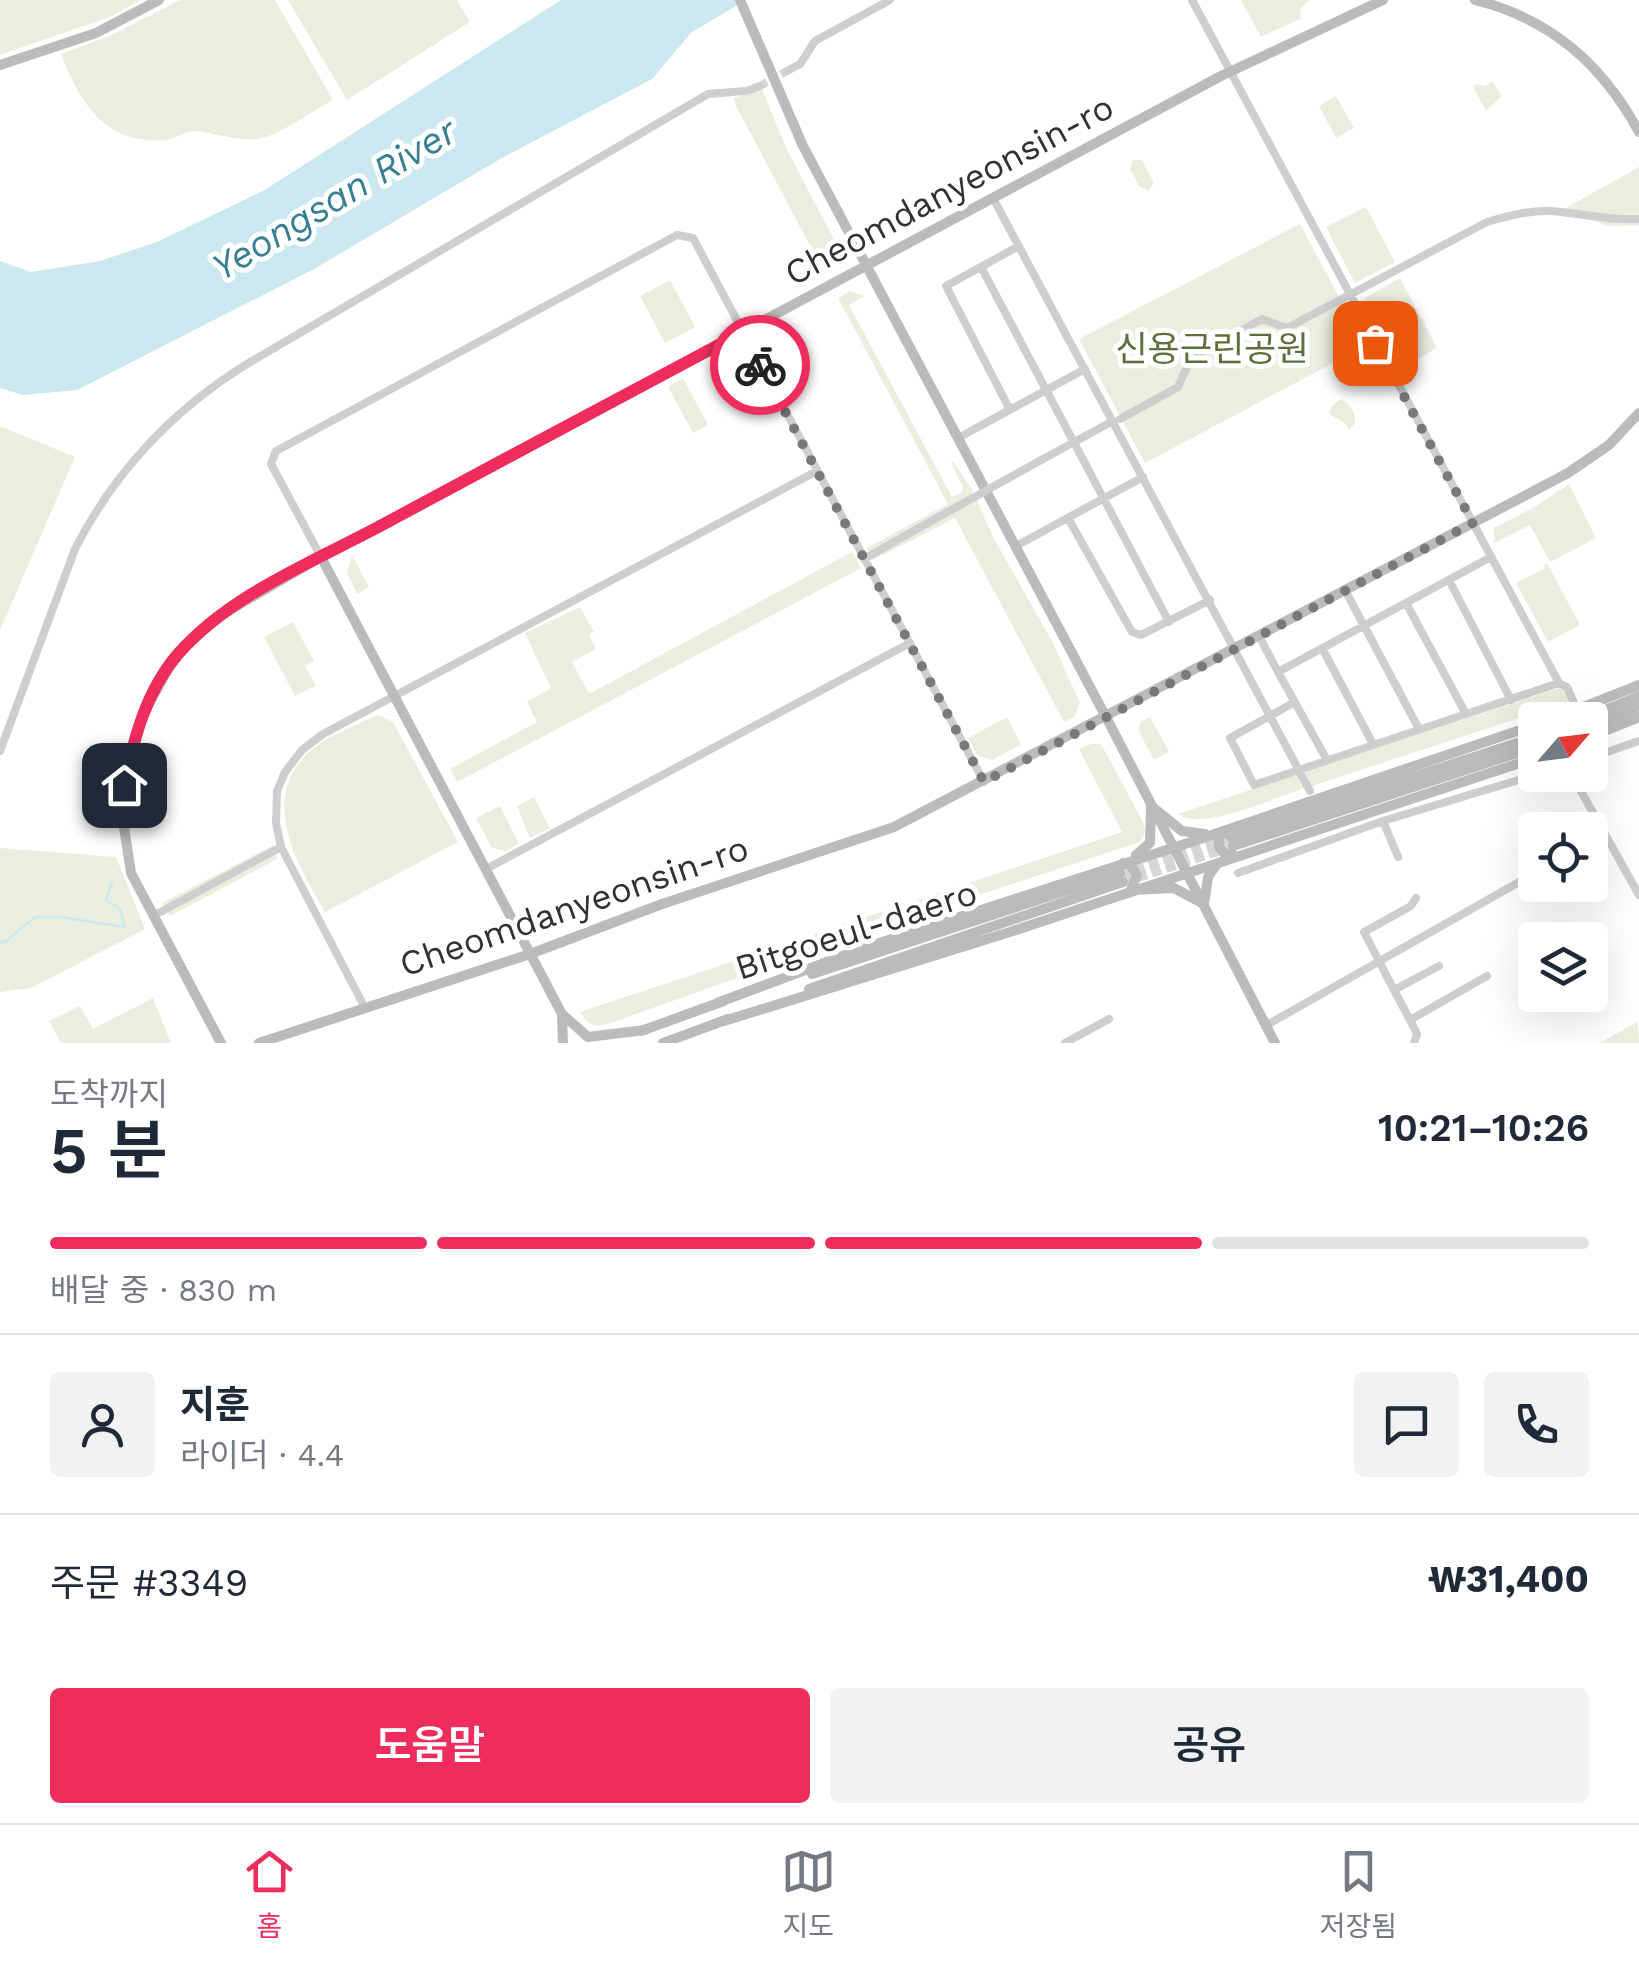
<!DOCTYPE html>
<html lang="ko">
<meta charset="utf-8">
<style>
:root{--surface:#fff;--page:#f2f2f3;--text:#1f2937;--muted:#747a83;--line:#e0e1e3;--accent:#ee2d5d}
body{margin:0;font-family:"Work Sans","Noto Sans KR",sans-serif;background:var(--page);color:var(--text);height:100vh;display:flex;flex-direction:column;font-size:38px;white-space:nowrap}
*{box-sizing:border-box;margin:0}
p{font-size:32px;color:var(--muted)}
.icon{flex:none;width:55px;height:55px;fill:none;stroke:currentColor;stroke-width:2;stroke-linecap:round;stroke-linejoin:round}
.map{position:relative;height:1043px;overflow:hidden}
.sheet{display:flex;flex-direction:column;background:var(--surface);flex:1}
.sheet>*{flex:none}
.needle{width:65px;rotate:62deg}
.buttons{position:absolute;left:1518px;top:702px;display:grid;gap:20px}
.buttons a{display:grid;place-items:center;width:90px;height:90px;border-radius:10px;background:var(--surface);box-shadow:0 10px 40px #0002;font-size:50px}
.pin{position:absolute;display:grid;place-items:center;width:85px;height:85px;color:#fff;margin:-42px;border-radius:20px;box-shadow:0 5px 15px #0006}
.courier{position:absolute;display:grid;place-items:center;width:100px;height:100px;margin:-50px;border:8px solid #ee2d5d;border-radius:50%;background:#fff;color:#222;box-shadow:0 2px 12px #0007}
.head em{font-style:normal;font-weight:600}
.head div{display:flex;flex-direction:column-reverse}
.head{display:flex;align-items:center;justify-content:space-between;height:170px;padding:0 50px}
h1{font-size:65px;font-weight:600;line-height:75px}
.bar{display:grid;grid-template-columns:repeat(4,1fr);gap:15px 10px;align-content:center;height:120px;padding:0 50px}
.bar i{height:12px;border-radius:8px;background:var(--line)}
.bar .current{background:var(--accent)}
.bar p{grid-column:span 4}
.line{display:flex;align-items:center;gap:25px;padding:0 50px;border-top:2px solid var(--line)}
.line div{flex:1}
.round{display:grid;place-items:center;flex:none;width:105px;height:105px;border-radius:10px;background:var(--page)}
.primary-button{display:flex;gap:20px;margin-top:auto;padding:20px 50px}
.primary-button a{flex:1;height:115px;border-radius:10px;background:var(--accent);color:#fff;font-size:40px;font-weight:600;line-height:115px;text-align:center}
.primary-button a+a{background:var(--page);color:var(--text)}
.tabs{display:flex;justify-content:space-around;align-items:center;height:140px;border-top:2px solid var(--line);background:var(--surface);font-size:28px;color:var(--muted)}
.tabs a{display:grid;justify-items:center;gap:5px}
.tabs .current{color:var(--accent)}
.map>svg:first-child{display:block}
.green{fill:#eaeedf}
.water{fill:#cbe7ef}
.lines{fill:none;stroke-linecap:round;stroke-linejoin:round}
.stream{stroke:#cbe7ef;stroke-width:2.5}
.street-tunnel{stroke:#d6d6d6;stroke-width:8;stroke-dasharray:8 4;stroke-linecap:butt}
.secondary-tunnel{stroke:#d6d6d6;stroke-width:10;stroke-dasharray:10 5;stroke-linecap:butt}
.street{stroke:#cecece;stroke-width:8}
.secondary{stroke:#bbb;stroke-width:10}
.street-bridge{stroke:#cecece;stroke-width:8}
.done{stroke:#797979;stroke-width:10;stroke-dasharray:0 18}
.route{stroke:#ee2d5d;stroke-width:12}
.labels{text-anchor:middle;stroke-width:10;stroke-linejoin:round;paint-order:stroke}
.street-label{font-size:35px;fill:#313131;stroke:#fff}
.park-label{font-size:35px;fill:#5d703b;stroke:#fff}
.water-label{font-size:38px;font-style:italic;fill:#387f92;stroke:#fff}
</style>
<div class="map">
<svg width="1639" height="1043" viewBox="0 0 1639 1043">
<rect width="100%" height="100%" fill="#fff"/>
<path class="green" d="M0 0H140L112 16 0 55Z
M180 0H275L333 100C314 110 277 137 257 139 235 141 216 133 195 131 185 130 176 139 166 140 105 145 80 103 61 54L112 35Z
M288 0H457L470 22 347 100Z
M1241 0H1308L1309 1 1301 8 1300 19 1261 37Z
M1492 81 1502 96 1486 111 1473 87 1476 84 1485 86Z
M762 89 786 148 838 247 837 258 825 274 734 102V98Z
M1336 96 1354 128 1336 138 1319 106Z
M1133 160H1142L1154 183 1148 191 1139 186 1130 169Z
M1639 167V225L1607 226 1564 209Z
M1366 207 1395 262 1355 283 1326 227Z
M1300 224 1365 346 1145 463 1079 339Z
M1400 278 1437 348 1401 368 1365 298Z
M670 280 695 327 665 343 640 296Z
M850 291 864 296 849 305 952 497 962 492 963 487 951 463 953 462 972 489 993 537 1053 643 1080 703 1074 717 1064 722 955 518 873 560 867 548 948 504 838 298Z
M683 378 708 425 693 433 668 387Z
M1341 399C1351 406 1356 411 1355 423L1349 430 1346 424 1329 414 1332 405Z
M0 426 75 457 0 630Z
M1569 484 1596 538 1550 562 1530 525 1494 543V528L1533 508Z
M852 552 861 568 457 782 450 769 537 722 527 702 551 688 525 633 580 607 594 632 589 635 596 649 572 662 589 694Z
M352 555 369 587 357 594 347 573Z
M1547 563 1580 625 1548 642 1516 583 1544 569 1543 566Z
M293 622 314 661 305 666 316 686 295 696 264 637Z
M1562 687 1571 700 1556 706 1312 786 1305 772Z
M377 715 393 722 458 842 325 912C296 862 256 795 314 748 332 734 357 725 377 715Z
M1007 717 1021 745 992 760 977 755 968 738Z
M1150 717 1169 752 1154 760 1138 730 1141 722Z
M1091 744H1100L1105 751 1144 824 1145 833 1140 842 866 932 608 1024C594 1027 587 1025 580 1012L1122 832 1079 749Z
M1298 774 1305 788C1276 797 1203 832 1178 814Z
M534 797 550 828 530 838 517 806Z
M500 806 519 844 506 851 492 848 476 818Z
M274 845 277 859 170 916 162 903Z
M0 848 116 857 145 929 31 988 0 992Z
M153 998 171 1043H61L49 1021 80 1006 93 1029Z
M1638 1022 1639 1043H1599Z"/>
<path class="water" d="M561 0H746L692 32 652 79 500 159 314 269 77 390 23 395 0 388V261L31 272 100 261 157 242 263 191Z"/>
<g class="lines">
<path class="stream" d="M0 942H5L35 917H60L125 927 120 909 106 900 112 882"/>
<path class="street-tunnel" d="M760 86 787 71"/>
<path class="secondary-tunnel" d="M1120 873 1231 837
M1123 882 1233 846"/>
<path class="street" d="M1192 0 1559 683 1567 687 1574 703
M787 71 800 64 815 41 890 0
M993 198 1310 791
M981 267 1169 622
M1010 410 946 286 1019 246
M1120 419 1178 387 1191 358 1262 319 1287 328 1487 222C1507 216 1529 210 1550 211 1581 213 1608 221 1639 219
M958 438 1085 369
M1043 459 1113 421
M1068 518 1132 632 1141 635 1210 600
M1016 546 1143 477
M321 557 271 464 276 451 677 235 693 238 984 782
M864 559 908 534
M1449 580 1511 700
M1345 590 1419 729
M1406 603 1466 714
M1259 636 1278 672
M1322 648 1373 744
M1295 702 1230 738 1254 785 1559 683
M0 751 75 549C114 472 174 409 247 364L708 94 746 91 760 86
M1590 758 1639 741
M1327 760 1278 672 1491 557
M1572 775 1639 895
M1383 821 1398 857
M1590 844 1605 835
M486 869 910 643
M1238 873 1383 821 1535 775
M1416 898 1411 906 1364 932 1394 990 1439 966
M153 916 281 847
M1394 990 1410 1020
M364 1006 281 847 276 823 277 791 285 772 302 750 323 734 817 471
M1265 1026 1535 873
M1065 1043 1109 1019
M1414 1043 1417 1034 1410 1020 1487 976"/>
<path class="secondary" d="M740 0 803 146 1106 717 1275 1043
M1475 0C1551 19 1602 64 1639 132
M0 65 96 33 159 0
M321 557 562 1014 588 1037 645 1030
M1551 720 1639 685
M1581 720 1639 696
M1590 726 1639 706
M1590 737 1639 717
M1227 830 1219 837V847L1225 854 1233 855
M1231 837 1535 737
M1233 846 1535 747
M1136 855 1150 843 1151 806 1182 831 1205 834
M1123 863 1130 865 1137 875 1131 890 1174 888 1204 904 1208 877 1217 864
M812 974 1120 873
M809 989 1123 882
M717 1003 864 948 1188 843 1535 725
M562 1015 563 1043
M724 1021 1010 932 1535 758
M641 1031 724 1001
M221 1043 131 873 124 827V785L141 718 175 657 216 618 321 557 1221 76 1383 0
M259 1043 530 954 662 904 894 827 1568 473 1609 445 1639 413
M663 1043 728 1019"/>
<path class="street-bridge" d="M908 534 1043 459"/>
</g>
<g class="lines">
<path class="done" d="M760 365 984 782 1473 523 1375 343"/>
<path class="route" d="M124 785C134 738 146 691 178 654 231 594 313 562 382 525 502 460 622 397 743 332L760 365"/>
</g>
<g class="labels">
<g class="street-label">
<text transform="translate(949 190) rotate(-28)" y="12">Cheomdanyeonsin-ro</text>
<text transform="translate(574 906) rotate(-19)" y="12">Cheomdanyeonsin-ro</text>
<text transform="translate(856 930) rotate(-18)" y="12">Bitgoeul-daero</text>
</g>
<g class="park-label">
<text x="1212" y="361">신용근린공원</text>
</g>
<g class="water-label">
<text transform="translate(334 199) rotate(-31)" y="13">Yeongsan River</text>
</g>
</g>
</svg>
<div class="buttons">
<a><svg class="needle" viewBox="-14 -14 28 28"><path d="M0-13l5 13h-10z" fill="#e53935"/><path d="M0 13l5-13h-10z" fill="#747a83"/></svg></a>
<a><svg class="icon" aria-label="locate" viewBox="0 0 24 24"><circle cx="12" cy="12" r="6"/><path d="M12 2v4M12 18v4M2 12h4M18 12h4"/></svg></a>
<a><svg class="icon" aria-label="layers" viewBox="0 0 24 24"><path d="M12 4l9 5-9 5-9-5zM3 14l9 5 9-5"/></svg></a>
</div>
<div class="pin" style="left:1375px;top:343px;background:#ea580c"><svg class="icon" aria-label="bag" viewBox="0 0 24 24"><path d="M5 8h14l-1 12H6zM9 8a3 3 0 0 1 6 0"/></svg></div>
<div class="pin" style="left:124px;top:785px;background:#1f2937"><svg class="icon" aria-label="home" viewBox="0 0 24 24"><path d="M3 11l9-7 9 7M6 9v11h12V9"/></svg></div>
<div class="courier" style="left:760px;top:365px"><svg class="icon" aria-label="bike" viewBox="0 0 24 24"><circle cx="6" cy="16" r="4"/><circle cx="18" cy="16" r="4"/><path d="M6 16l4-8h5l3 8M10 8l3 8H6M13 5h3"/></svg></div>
</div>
<section class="sheet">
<div class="head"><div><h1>5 분</h1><p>도착까지</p></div><em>10:21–10:26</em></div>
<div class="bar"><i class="current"></i><i class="current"></i><i class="current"></i><i></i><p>배달 중 · 830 m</p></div>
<div class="line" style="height:180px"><a class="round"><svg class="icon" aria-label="person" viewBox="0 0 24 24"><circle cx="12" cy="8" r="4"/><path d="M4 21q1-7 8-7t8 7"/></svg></a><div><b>지훈</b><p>라이더 · 4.4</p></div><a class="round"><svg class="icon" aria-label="chat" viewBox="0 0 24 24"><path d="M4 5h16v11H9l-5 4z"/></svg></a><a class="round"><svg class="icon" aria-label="phone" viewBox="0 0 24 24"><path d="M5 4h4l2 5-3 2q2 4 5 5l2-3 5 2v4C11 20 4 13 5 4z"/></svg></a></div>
<div class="line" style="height:130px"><div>주문 #3349</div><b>₩31,400</b></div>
<div class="primary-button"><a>도움말</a><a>공유</a></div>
</section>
<nav class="tabs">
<a class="current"><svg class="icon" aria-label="home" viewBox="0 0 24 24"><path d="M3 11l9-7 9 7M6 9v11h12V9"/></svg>홈</a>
<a><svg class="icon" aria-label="map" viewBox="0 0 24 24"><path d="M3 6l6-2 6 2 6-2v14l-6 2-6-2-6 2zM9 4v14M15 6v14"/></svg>지도</a>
<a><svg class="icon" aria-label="saved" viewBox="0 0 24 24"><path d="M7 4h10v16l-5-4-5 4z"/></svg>저장됨</a>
</nav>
